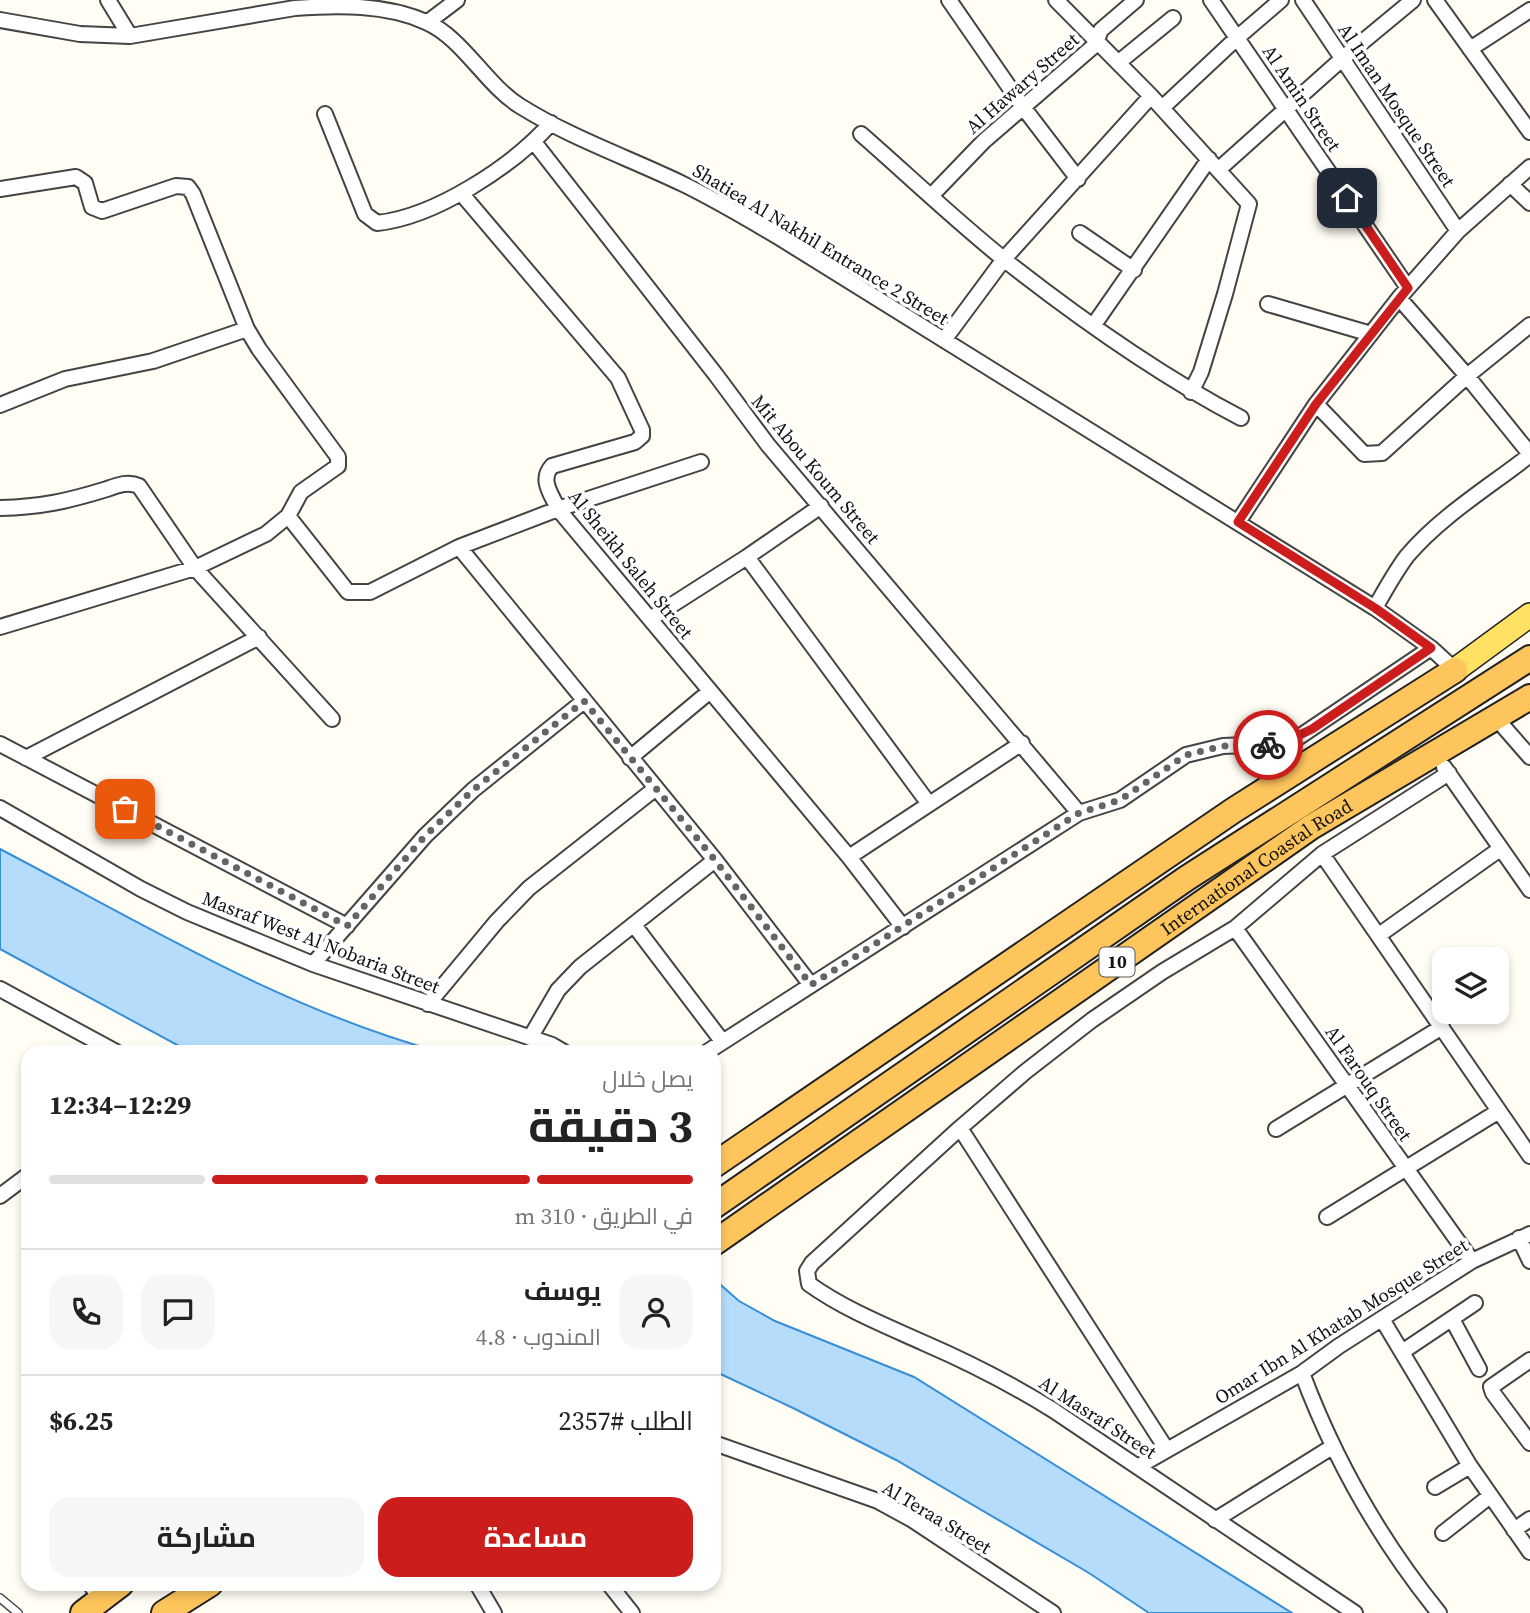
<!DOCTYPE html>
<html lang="ar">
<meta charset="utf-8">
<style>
:root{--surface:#fff;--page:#f6f6f6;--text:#222;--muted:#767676;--line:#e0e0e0;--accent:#cc1d1d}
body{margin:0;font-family:"Source Serif 4",Cairo,serif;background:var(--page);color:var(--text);direction:rtl;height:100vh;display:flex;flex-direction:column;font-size:26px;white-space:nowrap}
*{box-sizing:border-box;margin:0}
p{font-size:23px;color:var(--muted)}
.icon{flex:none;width:38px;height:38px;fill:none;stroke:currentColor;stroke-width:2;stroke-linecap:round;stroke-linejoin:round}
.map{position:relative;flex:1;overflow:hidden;direction:ltr}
.panel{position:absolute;left:21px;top:1045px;width:700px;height:546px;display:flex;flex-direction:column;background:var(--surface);border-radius:21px;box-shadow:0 4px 10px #0003;direction:rtl}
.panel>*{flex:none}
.fabs{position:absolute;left:1432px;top:947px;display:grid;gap:14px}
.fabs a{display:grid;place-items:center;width:77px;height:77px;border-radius:14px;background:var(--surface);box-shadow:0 4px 10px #0003;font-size:35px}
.pin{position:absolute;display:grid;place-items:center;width:60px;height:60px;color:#fff;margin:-30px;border-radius:14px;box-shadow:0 4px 10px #0006}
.courier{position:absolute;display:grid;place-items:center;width:70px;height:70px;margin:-35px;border:5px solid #cc1d1d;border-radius:50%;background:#fff;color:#222;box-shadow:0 2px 9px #0007}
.summary em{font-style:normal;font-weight:700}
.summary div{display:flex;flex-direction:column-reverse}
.summary{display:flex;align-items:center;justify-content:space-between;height:119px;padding:0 28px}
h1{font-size:46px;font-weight:700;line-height:52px}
.bar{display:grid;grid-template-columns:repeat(4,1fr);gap:10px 7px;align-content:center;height:84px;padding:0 28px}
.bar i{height:9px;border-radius:5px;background:var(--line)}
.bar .active{background:var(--accent)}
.bar p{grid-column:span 4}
.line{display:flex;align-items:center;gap:18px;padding:0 28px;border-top:2px solid var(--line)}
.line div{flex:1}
.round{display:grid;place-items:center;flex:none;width:74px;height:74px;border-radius:21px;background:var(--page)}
.action{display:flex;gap:14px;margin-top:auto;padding:14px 28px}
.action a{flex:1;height:80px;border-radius:21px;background:var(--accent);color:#fff;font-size:28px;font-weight:700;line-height:80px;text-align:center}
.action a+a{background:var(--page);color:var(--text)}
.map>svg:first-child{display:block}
.water{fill:#b5ddfb;stroke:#368fd7;stroke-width:2}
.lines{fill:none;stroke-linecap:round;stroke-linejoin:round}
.service-casing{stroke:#444;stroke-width:10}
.minor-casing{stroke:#444;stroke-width:18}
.primary-casing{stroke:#222;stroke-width:26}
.trunk-casing{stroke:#222;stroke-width:28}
.service{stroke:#fff;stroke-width:7}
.minor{stroke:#fff;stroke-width:14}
.primary{stroke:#ffe164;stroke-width:23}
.trunk{stroke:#fec55c;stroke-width:24}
.done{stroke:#646460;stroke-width:7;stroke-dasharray:0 12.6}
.route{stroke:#cc1d1d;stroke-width:9}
.labels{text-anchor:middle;stroke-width:7;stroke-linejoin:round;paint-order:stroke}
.shield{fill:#fff;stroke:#585858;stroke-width:2}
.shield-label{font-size:18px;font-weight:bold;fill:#111}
.street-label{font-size:19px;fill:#111;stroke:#fff}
</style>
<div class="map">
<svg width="1530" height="1613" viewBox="0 0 1530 1613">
<rect width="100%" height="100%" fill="#fffdf4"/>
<path class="water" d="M0 849C144 924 282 1009 440 1052H190L0 949Z
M714 1279 739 1301 775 1321 914 1377 1292 1613H1149L1089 1573 896 1460 793 1408 714 1371Z"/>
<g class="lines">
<defs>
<path id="service" d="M0 1598 18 1613"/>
<path id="minor" d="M108 0 130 36
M949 0 1023 107 1078 179
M1056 0 1151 96 1249 204 1225 294 1201 372 1191 392
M1211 0 1408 288
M1303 0 1458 231
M1435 0 1530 132
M0 20 80 34 130 36 295 8C338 5 386 4 426 22 463 38 485 84 520 106 571 138 629 158 683 184 716 200 748 219 780 238L1375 608 1431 648 1455 670
M428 22 457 0
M1470 49 1530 10
M1119 62 1173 18
M1162 108 1238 37 1281 0
M325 114 365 214 377 223C435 217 513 166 551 123
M861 134C909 176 956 221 1006 261 1080 319 1157 374 1241 418
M534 142 716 375 768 445 1079 813
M1218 170 1343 58 1413 0
M1510 184 1530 203
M0 189 76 177 85 183 92 207 102 211 176 186 188 187 193 194 247 329 259 349 338 457V466L301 492 288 516
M461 193 618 378 642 430V436L635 442 552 466C539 480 552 495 558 509L849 857 903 927
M931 196 984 141 1095 45 1101 30 1136 0
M1080 233 1134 270
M1399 298 1467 376 1530 454
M1268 304 1371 334
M1093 326 1209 159
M944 340 1004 259 1151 96
M1316 404 1364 454 1382 453 1467 376 1530 325
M0 405 65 379 153 361 247 329
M0 508C42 507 68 501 107 489 118 485 128 481 139 486L195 568 332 719
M1238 522 1316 404 1399 298 1458 231 1530 167
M459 547 715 860 811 985
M747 557 929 804
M1375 608C1385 590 1395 572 1407 556 1441 516 1489 487 1530 455
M650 619 747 557 821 506
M0 627 195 568 266 534 288 516 348 592H370L459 547 558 509 701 462
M1496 718 1530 757
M0 744 347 926
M26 758 259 637
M630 758 709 692
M1444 767 1530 890
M0 808 141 889 187 912 313 964 552 1045 564 1052
M1322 854 1530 1156
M849 857 1022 743
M634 925 722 1041
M1235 928 1472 1261
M1379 935 1500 849
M313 964 425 836 473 790 584 701
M0 989 116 1052
M428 1004 497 921 529 888 656 788
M530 1038 558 990 580 967 715 860
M707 1052 1079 813 1120 800 1186 755 1223 746 1270 744 1299 737 1431 648
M960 1128 1167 1450
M1276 1129 1442 1027
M0 1196 28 1175
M1327 1217 1499 1111
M1519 1238 1530 1261
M1382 1319 1470 1466 1530 1552
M1452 1319 1479 1369
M1402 1352 1475 1303
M1530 1360 1491 1387 1493 1393 1530 1443
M1302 1373C1335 1461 1380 1540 1439 1613
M714 1443 878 1501 911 1519 1053 1613
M1139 1466 1302 1373 1339 1346 1472 1261 1530 1234
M1435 1487 1470 1466
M1215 1520 1332 1447
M1514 1530 1530 1519
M1443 1533 1490 1496
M90 1584 101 1599
M477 1584 494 1613
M609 1584 632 1613
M1355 1613 1053 1410C1011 1384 968 1362 924 1343 884 1325 844 1309 809 1284L807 1271 812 1263 960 1128 1025 1072 1092 1020 1162 972 1235 928 1322 854 1449 773"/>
<path id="primary" d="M1455 670 1530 615"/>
<g id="trunk">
<path d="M714 1165 1234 810 1455 670"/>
<path d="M714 1206 1187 878 1530 658"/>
<path id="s1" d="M714 1243 1311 827 1530 697"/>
<path d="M83 1613 121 1584"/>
<path d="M164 1613 210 1584"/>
</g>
</defs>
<use href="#service" class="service-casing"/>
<use href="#minor" class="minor-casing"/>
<use href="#primary" class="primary-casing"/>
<use href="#trunk" class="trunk-casing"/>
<use href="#service" class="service"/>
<use href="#minor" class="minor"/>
<use href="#primary" class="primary"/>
<use href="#trunk" class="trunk"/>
</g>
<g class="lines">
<path class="done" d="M125 809 347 926 425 836 473 790 584 701 715 860 811 985 1079 813 1120 800 1186 755 1223 746 1268 745"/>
<path class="route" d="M1268 745 1287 741 1312 729 1431 648 1375 608 1238 522 1316 404 1408 288 1347 198"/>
</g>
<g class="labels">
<rect class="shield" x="1099.5" y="947.5" width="35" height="29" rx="5"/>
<g class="shield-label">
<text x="1117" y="968">10</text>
</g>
<g class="street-label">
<text transform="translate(1022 83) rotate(-41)" y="7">Al Hawary Street</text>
<text transform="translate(1302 98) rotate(56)" y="7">Al Amin Street</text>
<text transform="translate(1397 105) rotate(56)" y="7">Al Iman Mosque Street</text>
<text transform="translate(821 244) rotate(31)" y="7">Shatiea Al Nakhil Entrance 2 Street</text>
<text transform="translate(816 469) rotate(50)" y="7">Mit Abou Koum Street</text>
<text transform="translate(631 564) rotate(51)" y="7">Al Sheikh Saleh Street</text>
<text dy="7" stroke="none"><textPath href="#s1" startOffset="660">International Coastal Road</textPath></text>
<text transform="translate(321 942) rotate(21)" y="7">Masraf West Al Nobaria Street</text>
<text transform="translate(1369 1083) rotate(55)" y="7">Al Farouq Street</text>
<text transform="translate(1341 1321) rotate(-32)" y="7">Omar Ibn Al Khatab Mosque Street</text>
<text transform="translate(1098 1417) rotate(33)" y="7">Al Masraf Street</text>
<text transform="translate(937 1517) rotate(31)" y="7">Al Teraa Street</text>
</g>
</g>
</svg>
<div class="fabs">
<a><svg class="icon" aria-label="layers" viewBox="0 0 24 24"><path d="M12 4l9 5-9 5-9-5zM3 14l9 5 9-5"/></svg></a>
</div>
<div class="pin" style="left:125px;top:809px;background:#ea580c"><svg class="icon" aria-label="bag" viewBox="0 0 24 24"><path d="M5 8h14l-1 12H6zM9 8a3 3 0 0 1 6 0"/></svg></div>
<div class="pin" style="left:1347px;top:198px;background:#1f2937"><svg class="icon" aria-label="home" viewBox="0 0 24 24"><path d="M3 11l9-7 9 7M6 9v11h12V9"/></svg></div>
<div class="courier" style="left:1268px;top:745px"><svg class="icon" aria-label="bike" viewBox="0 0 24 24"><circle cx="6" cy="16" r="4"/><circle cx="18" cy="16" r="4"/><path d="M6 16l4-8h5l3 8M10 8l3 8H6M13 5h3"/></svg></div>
<section class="panel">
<div class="summary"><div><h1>3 دقيقة</h1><p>يصل خلال</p></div><em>12:29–12:34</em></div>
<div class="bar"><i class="active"></i><i class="active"></i><i class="active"></i><i></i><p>في الطريق · 310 m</p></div>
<div class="line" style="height:126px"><a class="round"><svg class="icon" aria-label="person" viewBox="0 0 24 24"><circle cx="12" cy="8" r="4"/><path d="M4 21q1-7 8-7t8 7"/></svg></a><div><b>يوسف</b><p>المندوب · 4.8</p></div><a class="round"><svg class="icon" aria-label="chat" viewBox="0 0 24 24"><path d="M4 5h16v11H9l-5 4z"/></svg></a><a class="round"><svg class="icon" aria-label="phone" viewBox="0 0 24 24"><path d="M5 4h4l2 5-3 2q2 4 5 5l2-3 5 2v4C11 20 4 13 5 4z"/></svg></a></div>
<div class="line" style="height:91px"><div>الطلب #2357</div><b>$6.25</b></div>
<div class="action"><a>مساعدة</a><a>مشاركة</a></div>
</section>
</div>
